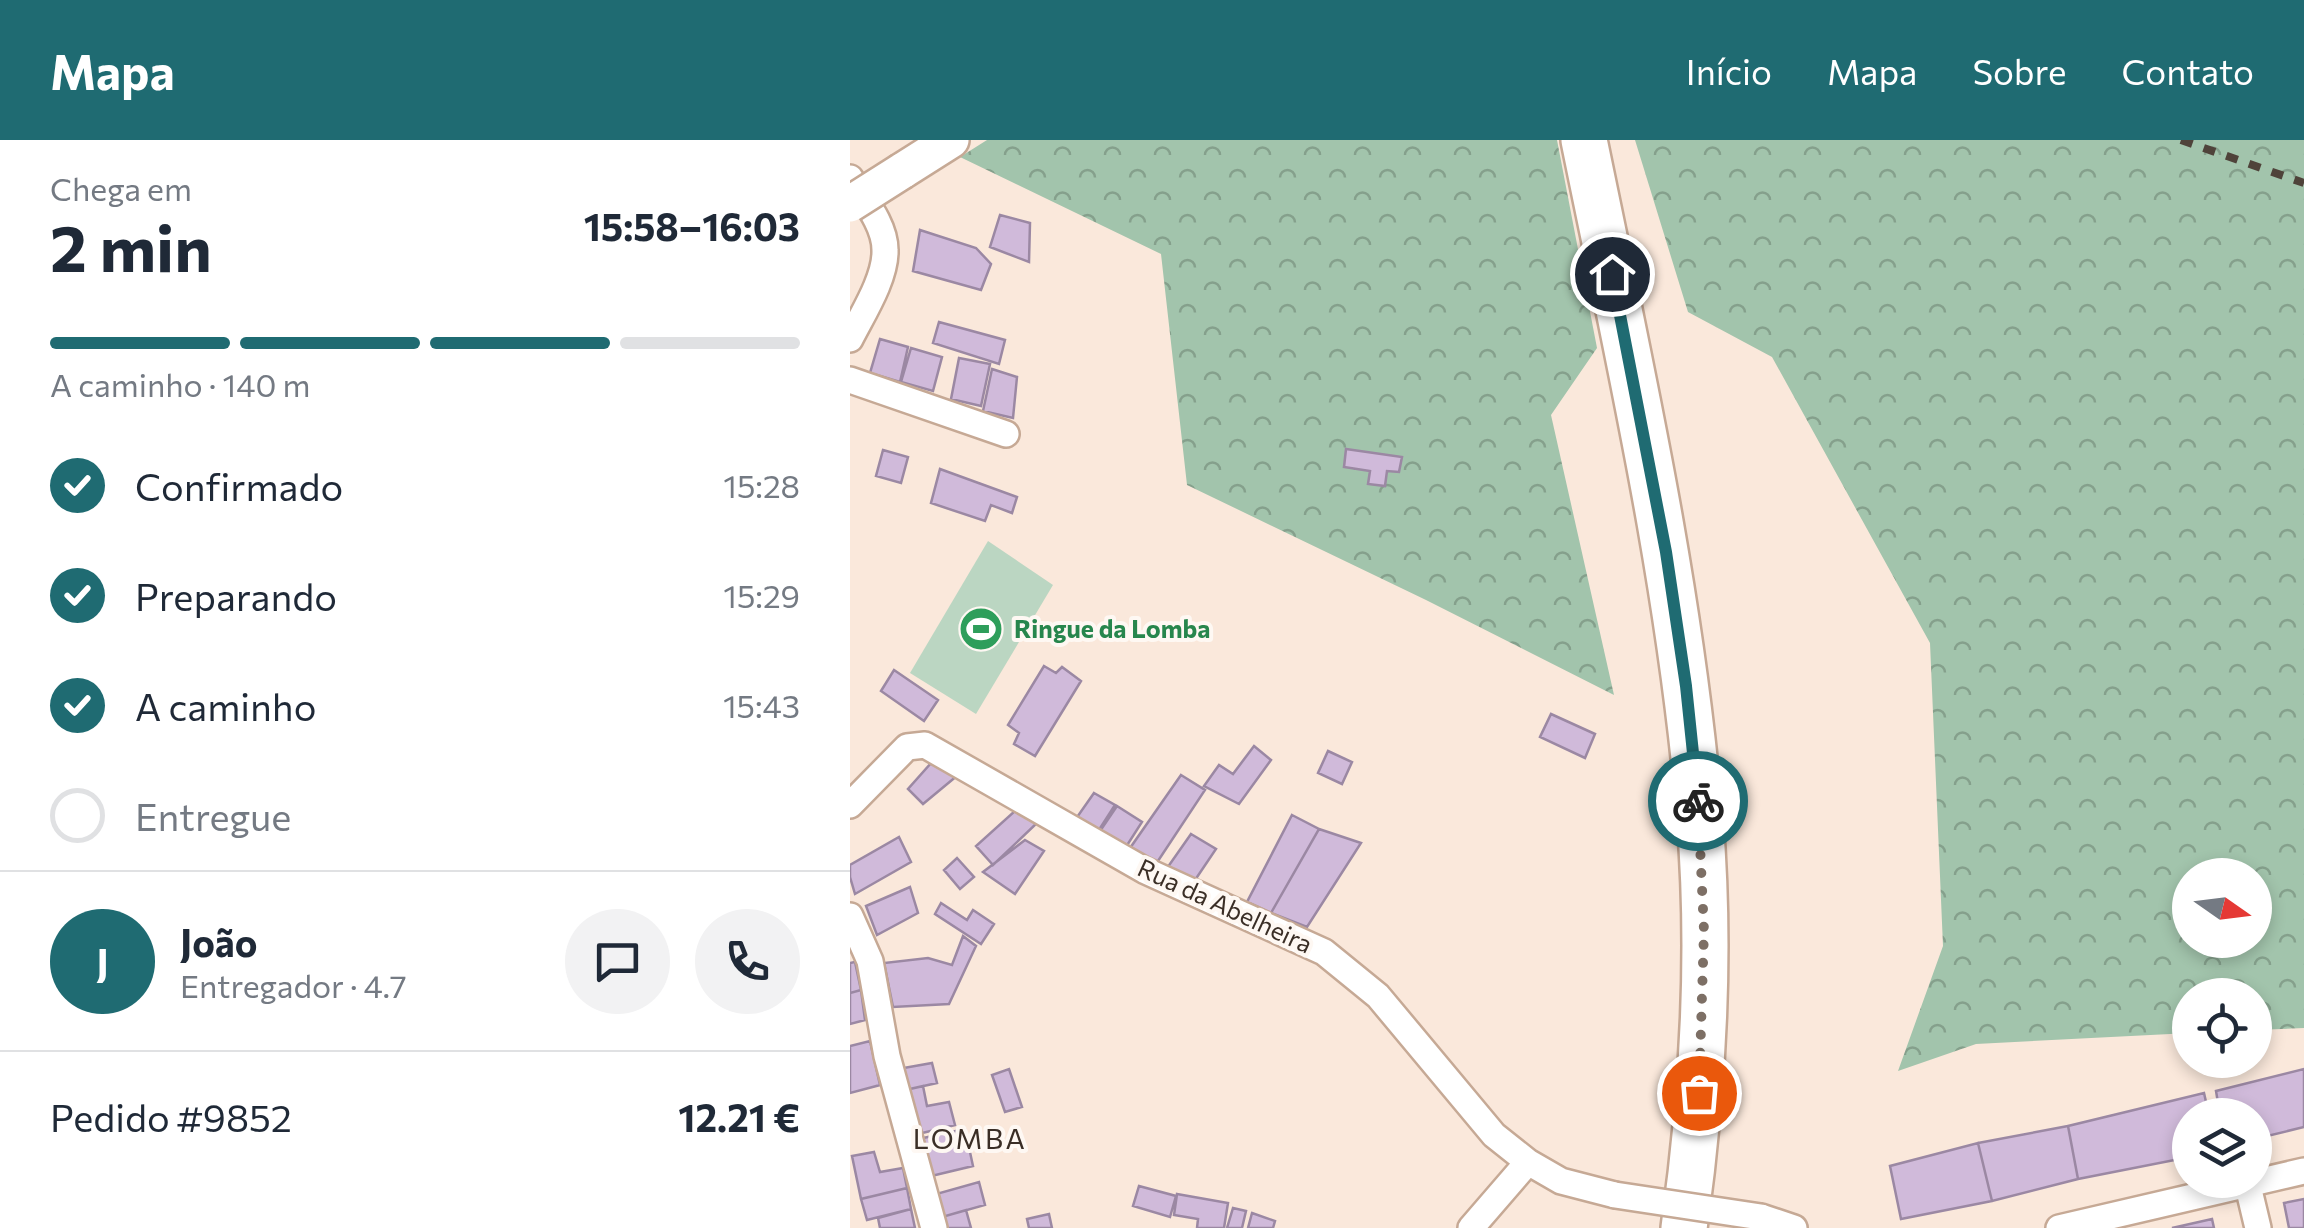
<!DOCTYPE html>
<html lang="pt">
<meta charset="utf-8">
<style>
:root{--surface:#fff;--page:#f2f2f3;--text:#1f2937;--muted:#747a83;--line:#e0e1e3;--accent:#1f6b72}
body{margin:0;font-family:Commissioner,sans-serif;background:var(--page);color:var(--text);height:100vh;display:flex;flex-direction:column;font-size:38px;white-space:nowrap}
*{box-sizing:border-box;margin:0}
p{font-size:32px;color:var(--muted)}
.icon{flex:none;width:55px;height:55px;fill:none;stroke:currentColor;stroke-width:2;stroke-linecap:round;stroke-linejoin:round}
.map{position:relative;flex:1;overflow:hidden}
.sheet{display:flex;flex-direction:column;background:var(--surface);width:850px}
.sheet>*{flex:none}
.needle{width:65px;rotate:104deg}
.buttons{position:absolute;left:1322px;top:718px;display:grid;gap:20px}
.buttons a{display:grid;place-items:center;width:100px;height:100px;border-radius:50%;background:var(--surface);box-shadow:0 5px 15px #0003;font-size:50px}
.pin{position:absolute;display:grid;place-items:center;width:85px;height:85px;color:#fff;margin:-42px;border:5px solid #fff;border-radius:50%;box-shadow:0 2px 10px #0007}
.courier{position:absolute;display:grid;place-items:center;width:100px;height:100px;margin:-50px;border:8px solid #1f6b72;border-radius:50%;background:#fff;color:#222;box-shadow:0 2px 12px #0007}
.headline em{font-style:normal;font-weight:700}
.headline div{display:flex;flex-direction:column-reverse}
.headline{display:flex;align-items:center;justify-content:space-between;height:170px;padding:0 50px}
h1{font-size:65px;font-weight:700;line-height:75px}
.bar{display:grid;grid-template-columns:repeat(4,1fr);gap:15px 10px;align-content:center;height:120px;padding:0 50px}
.bar i{height:12px;border-radius:8px;background:var(--line)}
.bar .current{background:var(--accent)}
.bar p{grid-column:span 4}
.line{display:flex;align-items:center;gap:25px;padding:0 50px;border-top:2px solid var(--line)}
.line div{flex:1}
.round{display:grid;place-items:center;flex:none;width:105px;height:105px;border-radius:52px;background:var(--page)}
ol{padding:0 50px;list-style:none}
li{display:flex;align-items:center;gap:30px;height:110px}
li p{margin-inline-start:auto}
li .icon{padding:10px;border-radius:50%;background:var(--accent);color:#fff;stroke-width:4}
li:last-child{color:var(--muted)}
li i{width:55px;height:55px;border:5px solid var(--line);border-radius:50%}
header{display:flex;align-items:center;gap:60px;box-sizing:border-box;height:140px;padding:0 50px;background:var(--accent);color:#fff}
header strong{font-size:48px}
nav{display:flex;gap:55px;margin-inline-start:auto;font-size:35px}
main{display:flex;flex:1;min-height:0}
.map>svg:first-child{display:block}
.forest{fill:url(#forest-crowns);fill-rule:evenodd}
.pitch{fill:#bbd6c2}
.building{fill:#d0bada;stroke:#9b88a3;stroke-width:2.5}
.lines{fill:none;stroke-linecap:round;stroke-linejoin:round}
.street-casing{stroke:#c6a995;stroke-width:30}
.secondary-casing{stroke:#c6a995;stroke-width:40}
.highway-casing{stroke:#c6a995;stroke-width:50}
.street{stroke:#fff;stroke-width:25}
.secondary{stroke:#fff;stroke-width:35}
.highway{stroke:#fff;stroke-width:45}
.rail{stroke:#4f433a;stroke-width:8;stroke-dasharray:12 12;stroke-linecap:butt}
.street-bridge-casing{stroke:#c6a995;stroke-width:30;stroke-linecap:butt}
.secondary-bridge-casing{stroke:#c6a995;stroke-width:40;stroke-linecap:butt}
.street-bridge{stroke:#fff;stroke-width:25}
.secondary-bridge{stroke:#fff;stroke-width:35}
.done{stroke:#7d6f65;stroke-width:10;stroke-dasharray:0 18}
.route{stroke:#1f6b72;stroke-width:12}
.labels{text-anchor:middle;stroke-width:8;stroke-linejoin:round;paint-order:stroke}
.leisure-label{font-size:25px;font-weight:bold;fill:#27864d;stroke:#fef8f3;text-anchor:start}
.street-label{font-size:25px;fill:#3a2e26;stroke:#fef8f3}
.neighbourhood-label{font-size:28px;letter-spacing:2.5px;fill:#3a2e26;stroke:#fef8f3}
</style>
<header>
<strong>Mapa</strong>
<nav><a>Início</a><a>Mapa</a><a>Sobre</a><a>Contato</a></nav>
</header>
<main>
<section class="sheet">
<div class="headline"><div><h1>2 min</h1><p>Chega em</p></div><em>15:58–16:03</em></div>
<div class="bar"><i class="current"></i><i class="current"></i><i class="current"></i><i></i><p>A caminho · 140 m</p></div>
<ol>
<li><svg class="icon" aria-label="check" viewBox="0 0 24 24"><path d="M5 12l5 5 9-10"/></svg>Confirmado<p>15:28</p></li>
<li><svg class="icon" aria-label="check" viewBox="0 0 24 24"><path d="M5 12l5 5 9-10"/></svg>Preparando<p>15:29</p></li>
<li><svg class="icon" aria-label="check" viewBox="0 0 24 24"><path d="M5 12l5 5 9-10"/></svg>A caminho<p>15:43</p></li>
<li><i></i>Entregue</li>
</ol>
<div class="line" style="height:180px"><b class="round" style="background:var(--accent);color:#fff">J</b><div><b>João</b><p>Entregador · 4.7</p></div><a class="round"><svg class="icon" aria-label="chat" viewBox="0 0 24 24"><path d="M4 5h16v11H9l-5 4z"/></svg></a><a class="round"><svg class="icon" aria-label="phone" viewBox="0 0 24 24"><path d="M5 4h4l2 5-3 2q2 4 5 5l2-3 5 2v4C11 20 4 13 5 4z"/></svg></a></div>
<div class="line" style="height:130px"><div>Pedido #9852</div><b>12.21 €</b></div>
</section>
<div class="map">
<svg width="1454" height="1088" viewBox="0 0 1454 1088">
<defs>
<pattern id="forest-crowns" width="20" height="18" patternUnits="userSpaceOnUse" patternTransform="scale(2.5)"><rect width="20" height="18" fill="#a2c4ac"/><path d="M2 6a3 3 0 1 1 6 0M12 15a3 3 0 1 1 6 0" fill="none" stroke="#85a08c"/></pattern>
</defs>
<rect width="100%" height="100%" fill="#fae8db"/>
<path class="forest" d="M137 0H707L747 208 701 275 764 555 576 460 337 345 311 114 110 17Z
M785 0H1454V888L1405 890V855H1340V893L1126 904 1048 931 1093 806 1080 503 922 217 838 172ZM1340 735H1405V800H1340Z"/>
<path class="pitch" d="M138 401 203 445 126 574 60 533Z"/>
<path class="building" d="M150 75 180 83 179 122 140 107Z
M70 90 126 108 141 124 131 150 63 131Z
M89 182 155 200 149 224 83 203Z
M30 199 58 207 50 242 20 233Z
M61 208 92 217 83 251 51 242Z
M109 218 140 224 131 266 101 259Z
M142 229 167 237 163 278 133 271Z
M496 309 552 317 549 332 537 331 535 346 518 344 520 331 494 327Z
M33 310 58 317 51 343 26 336Z
M90 329 167 357 162 373 141 365 135 381 81 363Z
M194 526 206 533 212 527 231 541 185 616 164 604 169 593 158 585Z
M44 530 88 560 74 581 31 551Z
M701 574 745 594 735 618 690 597Z
M404 606 421 620 389 664 354 646 369 625 383 634Z
M478 611 502 622 492 644 468 633Z
M82 622 108 635 73 664 58 649Z
M331 635 355 650 304 727 278 711Z
M244 653 265 665 247 693 225 680Z
M267 666 292 682 274 710 248 694Z
M166 670 187 683 143 725 126 706Z
M442 675 469 689 421 773 397 762Z
M469 689 511 703 457 787 421 773Z
M341 694 366 709 341 746 315 731Z
M49 697 61 722 5 754 0 737V725Z
M175 700 194 711 165 754 133 732Z
M107 718 124 737 110 749 94 730Z
M60 747 68 773 27 795 16 766Z
M91 763 117 780 123 770 144 784 131 804 85 774Z
M113 796 126 806 99 864 43 867 34 823 78 818 102 825Z
M5 822 11 850 0 853V823Z
M11 850 15 880 0 884V853Z
M20 901 30 945 0 953V906Z
M82 923 87 943 51 951 48 929Z
M159 929 172 967 155 972 142 935Z
M1454 929V987L1405 999V975H1370L1366 951Z
M73 946 77 966 99 962 105 985 60 996 51 951Z
M1354 953 1359 975H1340V1017L1228 1039 1218 986Z
M1218 986 1228 1039 1142 1061 1128 1003Z
M115 989 123 1026 73 1038 64 1000Z
M1128 1003 1142 1061 1051 1079 1040 1026Z
M24 1012 30 1032 53 1028 57 1048 11 1059 2 1016Z
M129 1042 135 1065 85 1079 79 1056Z
M289 1046 326 1056 320 1077 283 1066Z
M57 1048 61 1069 17 1080 11 1059Z
M327 1054 378 1063 374 1088H347L348 1079 324 1075Z
M1454 1059V1088H1439L1434 1063Z
M383 1068 396 1071 392 1088H377Z
M61 1069 65 1088H30L28 1078Z
M116 1070 121 1088H88L85 1079Z
M402 1073 425 1081 423 1088H398Z
M199 1074 202 1088H179L177 1079Z
M1362 1079 1364 1088H1322Z"/>
<g class="lines">
<defs>
<path id="street" d="M0 38C13 59 35 84 35 110 36 138 12 175 0 199
M0 240 156 294
M0 665 57 607 75 605 294 730 474 812 528 856 644 995 678 1022 711 1041 765 1055
M0 776 20 821 37 916 84 1088
M1398 1046 1408 1088
M911 1077 944 1088
M621 1088 678 1022
M1209 1088 1454 1031"/>
<path id="secondary" d="M52 31 101 0"/>
<path id="highway" d="M734 0C780 225 831 450 850 680 861 815 853 953 834 1088"/>
</defs>
<use href="#street" class="street-casing"/>
<use href="#secondary" class="secondary-casing"/>
<use href="#highway" class="highway-casing"/>
<use href="#street" class="street"/>
<use href="#secondary" class="secondary"/>
<use href="#highway" class="highway"/>
<path class="rail" d="M1331 0 1454 43"/>
<defs>
<path id="street-bridge" d="M765 1055 911 1077"/>
<path id="secondary-bridge" d="M0 64 52 31"/>
</defs>
<use href="#street-bridge" class="street-bridge-casing"/>
<use href="#secondary-bridge" class="secondary-bridge-casing"/>
<use href="#street-bridge" class="street-bridge"/>
<use href="#secondary-bridge" class="secondary-bridge"/>
</g>
<g class="lines">
<path class="done" d="M848 661 854 791 849 953"/>
<path class="route" d="M762 134 816 412 836 546 848 661"/>
</g>
<defs>
<symbol id="stadium-disc" viewBox="-11 -11 22 22"><circle r="9.5" fill="#2e9e5b" stroke="#fef8f3"/><path d="M0-5a6.5 5 0 1 0 0 10a6.5 5 0 1 0 0-10ZM-3.5-1.8h7v3.6h-7Z" fill="#fff"/></symbol>
</defs>
<g fill-rule="evenodd">
<use href="#stadium-disc" x="106" y="464" width="50" height="50"/>
</g>
<g class="labels">
<g class="leisure-label">
<text x="164" y="498">Ringue da Lomba</text>
</g>
<g class="street-label">
<text transform="translate(375 766) rotate(25)" y="9">Rua da Abelheira</text>
</g>
<g class="neighbourhood-label">
<text x="120" y="1009">LOMBA</text>
</g>
</g>
</svg>
<div class="buttons">
<a><svg class="needle" viewBox="-14 -14 28 28"><path d="M0-13l5 13h-10z" fill="#e53935"/><path d="M0 13l5-13h-10z" fill="#747a83"/></svg></a>
<a><svg class="icon" aria-label="locate" viewBox="0 0 24 24"><circle cx="12" cy="12" r="6"/><path d="M12 2v4M12 18v4M2 12h4M18 12h4"/></svg></a>
<a><svg class="icon" aria-label="layers" viewBox="0 0 24 24"><path d="M12 4l9 5-9 5-9-5zM3 14l9 5 9-5"/></svg></a>
</div>
<div class="pin" style="left:849px;top:953px;background:#ea580c"><svg class="icon" aria-label="bag" viewBox="0 0 24 24"><path d="M5 8h14l-1 12H6zM9 8a3 3 0 0 1 6 0"/></svg></div>
<div class="pin" style="left:762px;top:134px;background:#1f2937"><svg class="icon" aria-label="home" viewBox="0 0 24 24"><path d="M3 11l9-7 9 7M6 9v11h12V9"/></svg></div>
<div class="courier" style="left:848px;top:661px"><svg class="icon" aria-label="bike" viewBox="0 0 24 24"><circle cx="6" cy="16" r="4"/><circle cx="18" cy="16" r="4"/><path d="M6 16l4-8h5l3 8M10 8l3 8H6M13 5h3"/></svg></div>
</div>
</main>
